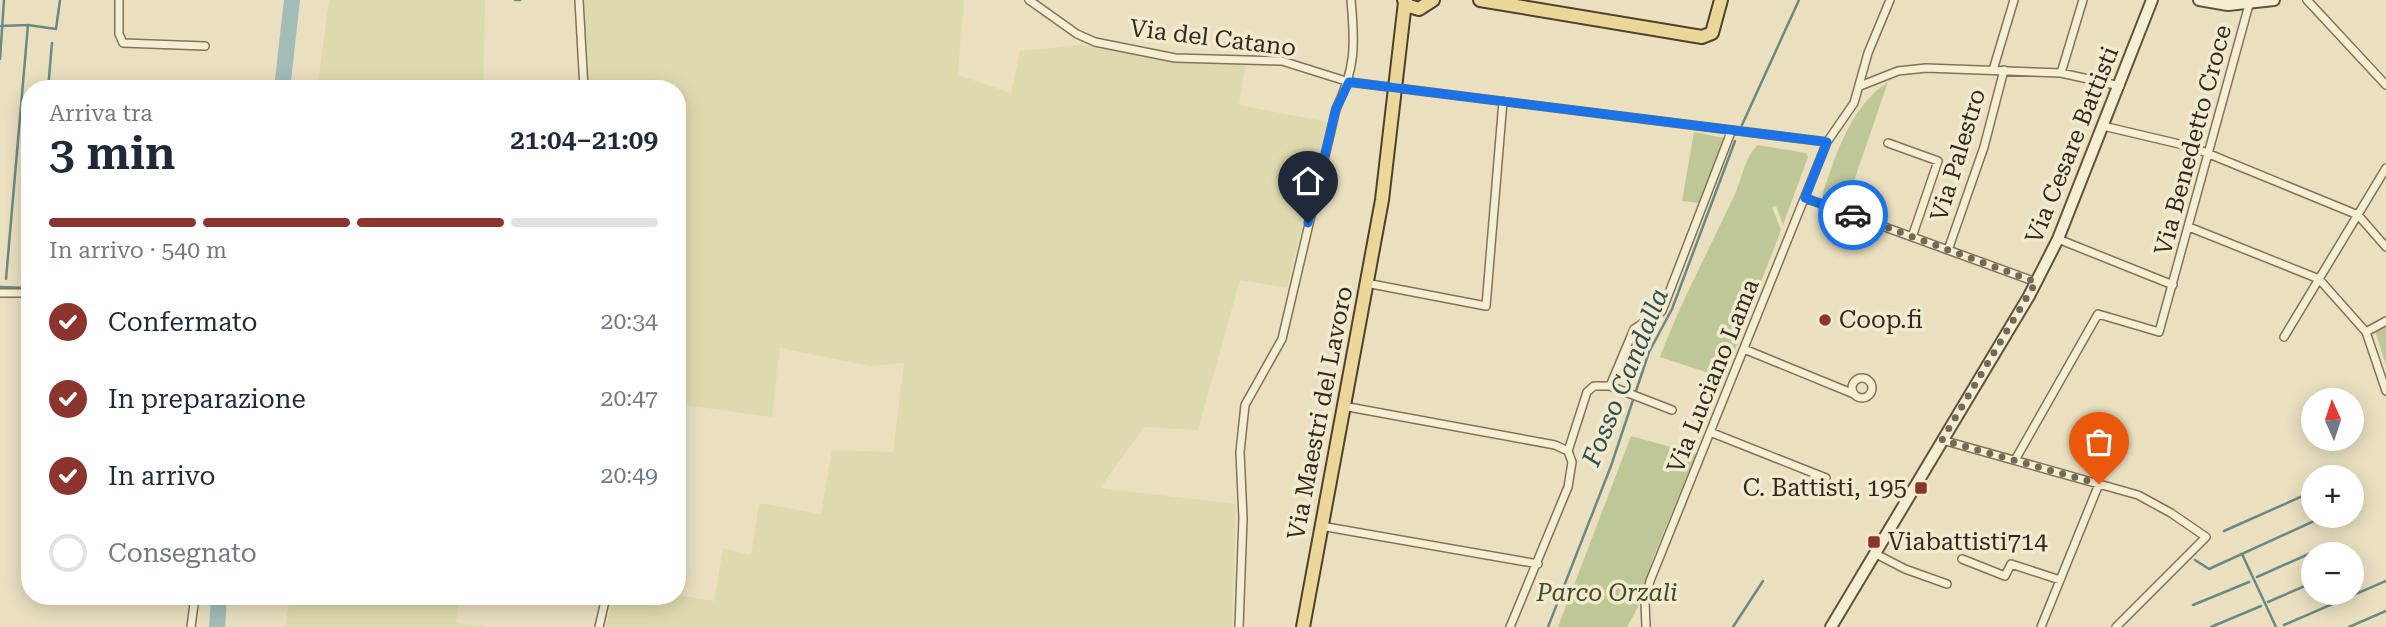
<!DOCTYPE html>
<html lang="it">
<meta charset="utf-8">
<style>
:root{--surface:#fff;--page:#f2f2f3;--text:#1f2937;--muted:#747a83;--line:#e0e1e3;--accent:#8c342e}
body{margin:0;font-family:"Roboto Serif",serif;background:var(--page);color:var(--text);height:100vh;display:flex;flex-direction:column;font-size:26px;white-space:nowrap}
*{box-sizing:border-box;margin:0}
p{font-size:23px;color:var(--muted)}
.icon{flex:none;width:38px;height:38px;fill:none;stroke:currentColor;stroke-width:2;stroke-linecap:round;stroke-linejoin:round}
.map{position:relative;flex:1;overflow:hidden}
.panel{position:absolute;left:21px;top:80px;width:665px;height:525px;display:flex;flex-direction:column;background:var(--surface);border-radius:28px;box-shadow:0 4px 18px #0003}
.panel>*{flex:none}
.needle{width:46px;rotate:357deg}
.fabs{position:absolute;left:2301px;top:388px;display:grid;gap:14px}
.fabs a{display:grid;place-items:center;width:63px;height:63px;border-radius:50%;background:var(--surface);box-shadow:0 4px 18px #0003;font-size:35px}
.pin{position:absolute;display:grid;place-items:center;width:60px;height:60px;color:#fff;margin:-72px -30px;border-radius:50% 50% 50% 0;rotate:-45deg;box-shadow:0 0 7px #0007}
.pin .icon{rotate:45deg}
.courier{position:absolute;display:grid;place-items:center;width:70px;height:70px;margin:-35px;border:5px solid #1a73e8;border-radius:50%;background:#fff;color:#222;box-shadow:0 2px 9px #0007}
.head em{font-style:normal;font-weight:600}
.head div{display:flex;flex-direction:column-reverse}
.head{display:flex;align-items:center;justify-content:space-between;height:119px;padding:0 28px}
h1{font-size:46px;font-weight:600;line-height:52px}
.bar{display:grid;grid-template-columns:repeat(4,1fr);gap:10px 7px;align-content:center;height:84px;padding:0 28px}
.bar i{height:9px;border-radius:5px;background:var(--line)}
.bar .active{background:var(--accent)}
.bar p{grid-column:span 4}
ol{padding:0 28px;list-style:none}
li{display:flex;align-items:center;gap:21px;height:77px}
li p{margin-inline-start:auto}
li .icon{padding:7px;border-radius:50%;background:var(--accent);color:#fff;stroke-width:4}
li:last-child{color:var(--muted)}
li i{width:38px;height:38px;border:4px solid var(--line);border-radius:50%}
.map>svg:first-child{display:block}
.farmland{fill:#dfdaae}
.green{fill:#bec796}
.lines{fill:none;stroke-linecap:round;stroke-linejoin:round}
.stream{stroke:#6b8984;stroke-width:2.5}
.river{stroke:#a3bcb7;stroke-width:16}
.street-casing{stroke:#82725a;stroke-width:10}
.secondary-casing{stroke:#63533d;stroke-width:14}
.primary-casing{stroke:#4f402e;stroke-width:16}
.street{stroke:#f6eed3;stroke-width:7}
.secondary{stroke:#f6eed3;stroke-width:10}
.primary{stroke:#ebd79a;stroke-width:12}
.done{stroke:#726956;stroke-width:7;stroke-dasharray:0 12.6}
.route{stroke:#1a73e8;stroke-width:9}
.poi-dot{fill:#8c342e;stroke:#f2eacf;stroke-width:2.5}
.labels{text-anchor:middle;stroke-width:7;stroke-linejoin:round;paint-order:stroke}
.street-label{font-size:24px;fill:#32291d;stroke:#f2eacf}
.poi-label{font-size:24px;fill:#32291d;stroke:#f2eacf;text-anchor:start}
.park-label{font-size:24px;font-style:italic;fill:#404d25;stroke:#f2eacf}
.water-label{font-size:26px;font-style:italic;fill:#2d5151;stroke:#f2eacf}
</style>
<div class="map">
<svg width="2386" height="627" viewBox="0 0 2386 627">
<rect width="100%" height="100%" fill="#eae0c0"/>
<path class="farmland" d="M329 0H485L483 89H317Z
M584 0H964L958 75 1011 93 1020 51 1081 45 1174 61 1246 63 1239 105 1328 122 1287 288 1240 280 1198 430 1144 427 1100 488 1236 504 1232 627H605L614 597 677 595 714 601 723 548 751 555 759 503 821 514 832 450 893 452 904 363 870 366 780 348 772 417 677 404V89H587Z
M290 597H459L456 623 487 627H285Z"/>
<path class="green" d="M1888 82 1846 204 1822 196C1836 154 1850 107 1888 82Z
M1694 132 1724 138 1700 203 1682 201Z
M1758 145 1806 153 1808 157 1783 225 1776 206 1772 207 1781 230 1724 378 1660 357C1681 301 1710 248 1735 194 1742 179 1745 156 1758 145Z
M2386 324V366L2375 330Z
M1631 436 1696 454 1653 558 1639 605 1627 627H1558Z"/>
<g class="lines">
<path class="stream" d="M515 0H520
M1 26 28 25 56 29 60 0
M0 59 4 0
M48 89 52 43
M1742 125 1799 0
M6 279 28 25
M0 287 30 288
M2224 531 2314 491
M2242 554 2276 627
M2195 560 2209 569 2325 516
M2257 577 2322 548
M2268 602 2314 582
M2193 605 2249 582
M2284 625 2386 581
M1548 627 1611 466 1649 352 1672 309 1735 141
M1733 627 1763 581
M2211 627 2261 606
M2349 627 2386 611"/>
<path class="river" d="M282 89 292 0
M217 627 219 597"/>
<defs>
<path id="street" d="M119 0V34L123 43 205 46
M579 0 584 89
M1029 0 1077 34 1095 42 1175 58 1282 61 1349 82 1827 142
M2307 0 2386 85
M1993 70 2014 0
M2061 73 2083 0
M1860 86 1898 71 1926 68 2061 73 2120 86
M2103 126 2192 147 2358 215 2386 247
M1888 143 1938 161 1912 237
M1805 198 2036 282
M2189 227 2319 279 2366 332 2386 391
M2058 239 2173 285
M1948 250 1984 147 2004 70
M1366 283 1486 306 1503 101
M0 293H30
M2366 332 2386 321
M2284 337 2386 168
M1744 349 1854 394
M1852 388a10 10 0 1 1 20 0a10 10 0 1 1-20 0Z
M1610 386 1672 410
M1343 406 1555 445 1568 451 1572 462 1568 487 1510 627
M1710 432 1826 478
M1942 440 2138 495 2171 513 2206 537 2116 627
M1568 451 1587 392 1594 386H1610L1634 329 1662 311 1731 132
M2015 460 2098 314 2159 332 2250 1
M1321 526 1538 564
M1874 553 1905 569 1947 584
M1962 559 2005 576 2011 564 2060 580
M191 627 194 604
M599 627 606 597
M1239 627 1243 518 1240 452 1245 405 1282 339 1336 109C1356 68 1355 44 1351 0
M1646 627 1645 601 1650 581 1827 142 1854 103 1868 53 1890 0
M2041 627 2099 484"/>
<path id="secondary" d="M2199 0 2228 5 2274 0
M1831 627 2029 296 2058 239 2152 0"/>
<path id="primary" d="M1404 0 1409 6 1419 9 1433 0
M1480 0 1702 37 1712 33 1721 0
M1303 627 1382 200 1405 2"/>
</defs>
<use href="#street" class="street-casing"/>
<use href="#secondary" class="secondary-casing"/>
<use href="#primary" class="primary-casing"/>
<use href="#street" class="street"/>
<use href="#secondary" class="secondary"/>
<use href="#primary" class="primary"/>
</g>
<g class="lines">
<path class="done" d="M1853 215 2036 282 1942 440 2099 484"/>
<path class="route" d="M1308 223 1336 109 1349 82 1827 142 1805 198 1853 215"/>
</g>
<g class="poi-dot">
<circle cx="1825" cy="320" r="7"/>
<rect x="1914" y="481" width="14" height="14" rx="3.5"/>
<rect x="1867" y="535" width="14" height="14" rx="3.5"/>
</g>
<g class="labels">
<g class="street-label">
<text transform="translate(1213 38) rotate(7)" y="8">Via del Catano</text>
<text transform="translate(2193 140) rotate(-75)" y="8">Via Benedetto Croce</text>
<text transform="translate(2072 145) rotate(-68)" y="8">Via Cesare Battisti</text>
<text transform="translate(1958 155) rotate(-73)" y="8">Via Palestro</text>
<text transform="translate(1713 376) rotate(-68)" y="8">Via Luciano Lama</text>
<text transform="translate(1320 413) rotate(-79)" y="8">Via Maestri del Lavoro</text>
</g>
<g class="poi-label">
<text x="1839" y="328">Coop.fi</text>
<text x="1907" y="496" text-anchor="end">C. Battisti, 195</text>
<text x="1888" y="550">Viabattisti714</text>
</g>
<g class="park-label">
<text x="1607" y="601">Parco Orzali</text>
</g>
<g class="water-label">
<text transform="translate(1625 377) rotate(-68)" y="9">Fosso Candalla</text>
</g>
</g>
</svg>
<div class="fabs">
<a><svg class="needle" viewBox="-14 -14 28 28"><path d="M0-13l5 13h-10z" fill="#e53935"/><path d="M0 13l5-13h-10z" fill="#747a83"/></svg></a>
<a>+</a>
<a>−</a>
</div>
<div class="pin" style="left:2099px;top:484px;background:#ea580c"><svg class="icon" aria-label="bag" viewBox="0 0 24 24"><path d="M5 8h14l-1 12H6zM9 8a3 3 0 0 1 6 0"/></svg></div>
<div class="pin" style="left:1308px;top:223px;background:#1f2937"><svg class="icon" aria-label="home" viewBox="0 0 24 24"><path d="M3 11l9-7 9 7M6 9v11h12V9"/></svg></div>
<div class="courier" style="left:1853px;top:215px"><svg class="icon" aria-label="car" viewBox="0 0 24 24"><path d="M5 17H2v-5l4-1 3-4h7l3 4 3 1v5h-3M9 17h6M6 11h13"/><circle cx="7" cy="17" r="2"/><circle cx="17" cy="17" r="2"/></svg></div>
<section class="panel">
<div class="head"><div><h1>3 min</h1><p>Arriva tra</p></div><em>21:04–21:09</em></div>
<div class="bar"><i class="active"></i><i class="active"></i><i class="active"></i><i></i><p>In arrivo · 540 m</p></div>
<ol>
<li><svg class="icon" aria-label="check" viewBox="0 0 24 24"><path d="M5 12l5 5 9-10"/></svg>Confermato<p>20:34</p></li>
<li><svg class="icon" aria-label="check" viewBox="0 0 24 24"><path d="M5 12l5 5 9-10"/></svg>In preparazione<p>20:47</p></li>
<li><svg class="icon" aria-label="check" viewBox="0 0 24 24"><path d="M5 12l5 5 9-10"/></svg>In arrivo<p>20:49</p></li>
<li><i></i>Consegnato</li>
</ol>
</section>
</div>
